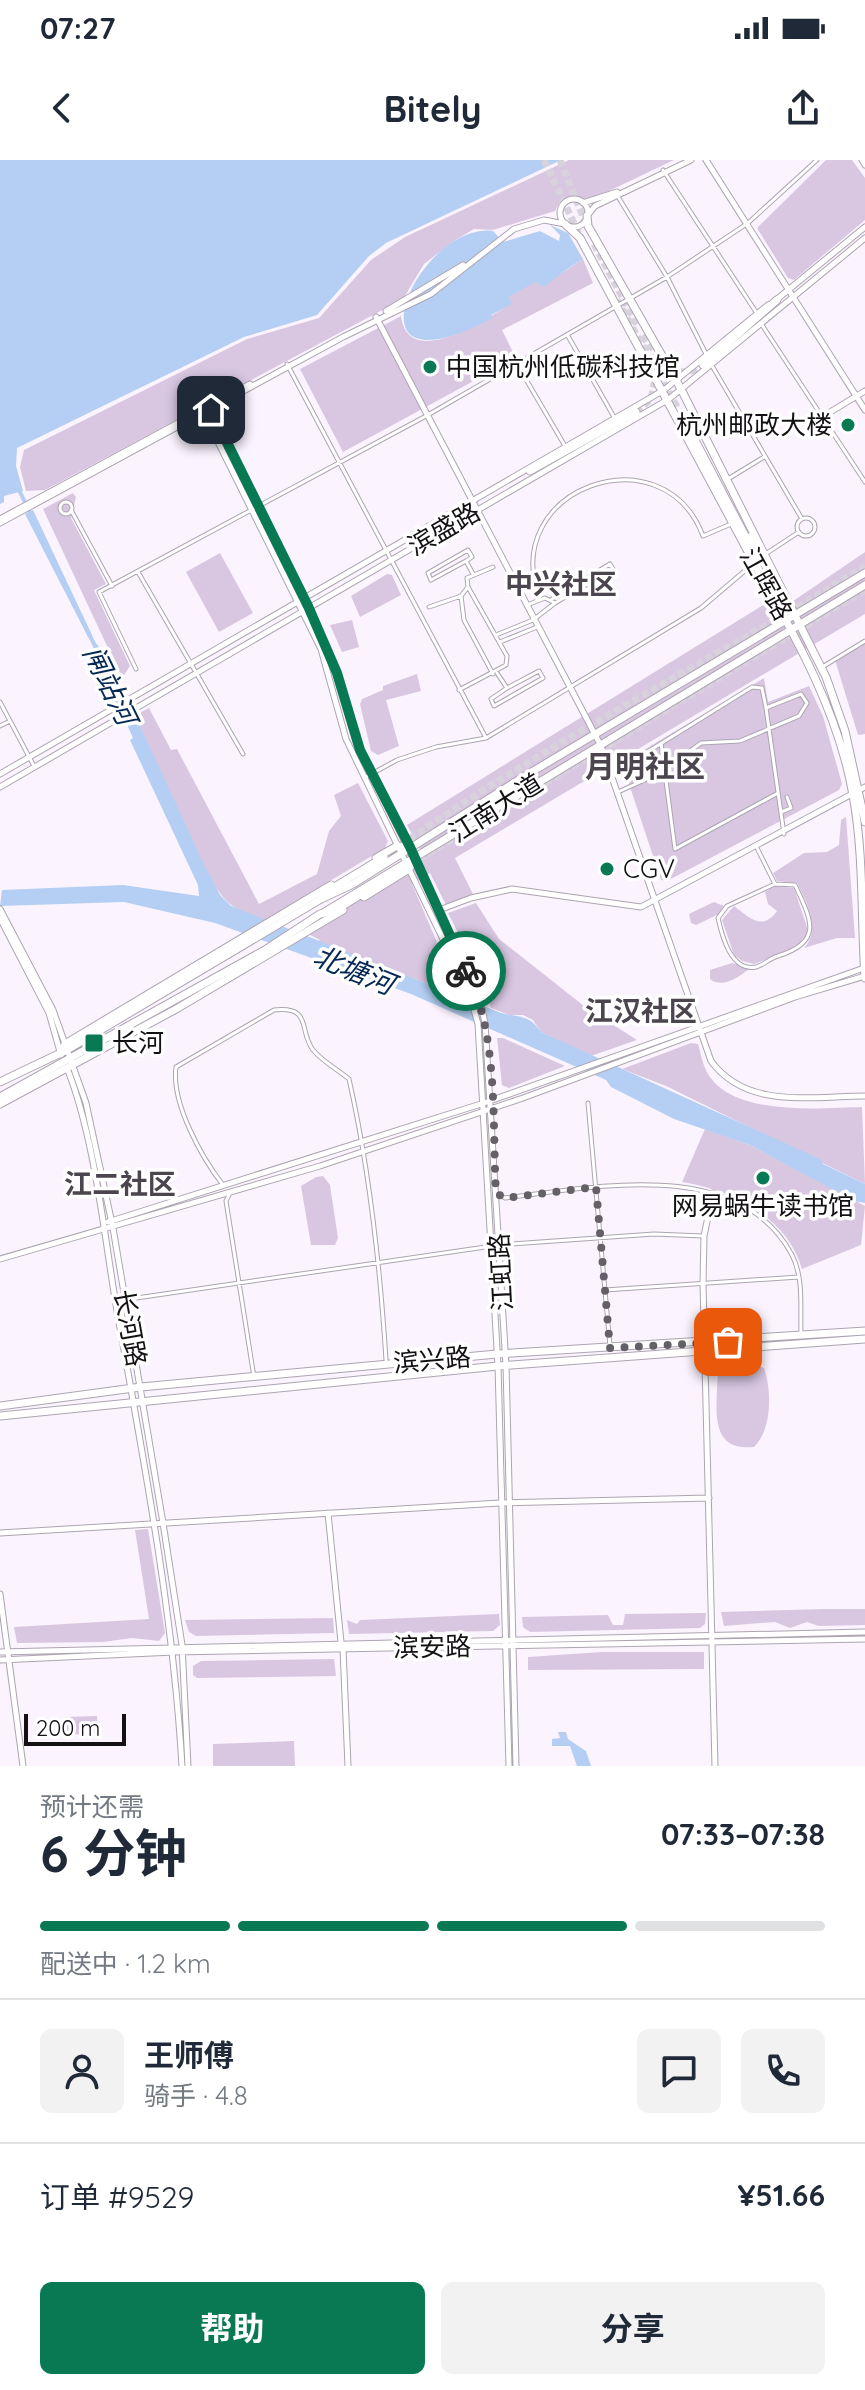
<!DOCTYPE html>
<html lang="zh">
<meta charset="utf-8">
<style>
:root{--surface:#fff;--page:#f2f2f3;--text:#1f2937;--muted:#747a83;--line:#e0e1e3;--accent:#097953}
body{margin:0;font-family:Quicksand,"Noto Sans SC",sans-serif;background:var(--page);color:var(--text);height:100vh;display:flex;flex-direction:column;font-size:30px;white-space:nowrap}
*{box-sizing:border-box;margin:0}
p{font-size:26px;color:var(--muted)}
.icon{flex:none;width:44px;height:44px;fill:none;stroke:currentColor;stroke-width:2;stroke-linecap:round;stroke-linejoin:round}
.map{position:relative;height:1606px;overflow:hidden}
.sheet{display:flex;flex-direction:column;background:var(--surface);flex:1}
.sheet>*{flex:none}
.scale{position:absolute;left:24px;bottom:20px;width:102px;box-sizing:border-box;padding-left:8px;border:4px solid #141115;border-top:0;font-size:22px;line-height:28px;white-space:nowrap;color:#141115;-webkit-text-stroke:6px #fff;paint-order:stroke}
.pin{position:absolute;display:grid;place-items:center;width:68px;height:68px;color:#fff;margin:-34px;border-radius:16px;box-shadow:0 4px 12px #0006}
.courier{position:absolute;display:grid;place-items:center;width:80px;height:80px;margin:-40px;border:6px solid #097953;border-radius:50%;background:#fff;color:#222;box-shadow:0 2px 10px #0007}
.headline em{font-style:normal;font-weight:700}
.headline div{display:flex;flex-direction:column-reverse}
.headline{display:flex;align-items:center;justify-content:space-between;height:136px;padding:0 40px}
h1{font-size:52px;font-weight:700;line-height:60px}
.bar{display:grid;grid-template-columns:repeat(4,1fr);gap:12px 8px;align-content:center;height:96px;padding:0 40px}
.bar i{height:10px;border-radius:6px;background:var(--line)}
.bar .on{background:var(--accent)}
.bar p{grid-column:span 4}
.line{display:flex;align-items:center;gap:20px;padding:0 40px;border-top:2px solid var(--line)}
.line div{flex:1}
.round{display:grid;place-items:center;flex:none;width:84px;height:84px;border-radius:12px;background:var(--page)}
.action{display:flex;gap:16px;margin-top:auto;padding:16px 40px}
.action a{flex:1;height:92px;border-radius:12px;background:var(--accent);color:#fff;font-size:32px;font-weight:700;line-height:92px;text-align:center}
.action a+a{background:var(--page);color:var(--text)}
.status{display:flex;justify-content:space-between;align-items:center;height:56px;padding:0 40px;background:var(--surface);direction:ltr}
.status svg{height:22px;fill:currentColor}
header{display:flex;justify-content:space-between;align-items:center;height:104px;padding:0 40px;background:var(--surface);font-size:36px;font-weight:700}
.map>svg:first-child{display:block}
.green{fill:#d9c7e2}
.water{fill:#b4cff3}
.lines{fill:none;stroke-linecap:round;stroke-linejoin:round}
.canal{stroke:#b4cff3;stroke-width:4}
.trunk-tunnel{stroke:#d8d2dc;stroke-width:7;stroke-dasharray:7 3.5;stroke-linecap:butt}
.minor-casing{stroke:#ada4b1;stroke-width:5}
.tertiary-casing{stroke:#ada4b1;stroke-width:7}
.secondary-casing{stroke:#ada4b1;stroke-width:7}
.primary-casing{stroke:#ada4b1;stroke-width:9}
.trunk-casing{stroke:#ada4b1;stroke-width:9}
.minor{stroke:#fff;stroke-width:3}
.tertiary{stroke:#fff;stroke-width:5}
.secondary{stroke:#fff;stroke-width:5}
.primary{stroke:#fff;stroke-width:7}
.trunk{stroke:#fff;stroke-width:7}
.done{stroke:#656067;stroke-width:8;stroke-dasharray:0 14.4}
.route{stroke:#097953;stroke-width:10}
.poi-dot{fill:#097953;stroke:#fff;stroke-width:3}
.labels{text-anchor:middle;stroke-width:7;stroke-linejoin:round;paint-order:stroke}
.poi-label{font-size:26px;fill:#141115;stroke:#fff;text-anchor:start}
.street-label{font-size:26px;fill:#141115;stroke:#fff}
.neighbourhood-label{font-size:28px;font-weight:bold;fill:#4c4550;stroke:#fff}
.water-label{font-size:28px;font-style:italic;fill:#052954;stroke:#fff}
.quarter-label{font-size:30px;font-weight:bold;fill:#4c4550;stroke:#fff}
</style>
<div class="status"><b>07:27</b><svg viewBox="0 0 49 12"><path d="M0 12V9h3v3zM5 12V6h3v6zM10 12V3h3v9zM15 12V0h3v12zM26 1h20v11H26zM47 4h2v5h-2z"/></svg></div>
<header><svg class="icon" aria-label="back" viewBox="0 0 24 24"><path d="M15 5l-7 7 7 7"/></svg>Bitely<svg class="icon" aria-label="share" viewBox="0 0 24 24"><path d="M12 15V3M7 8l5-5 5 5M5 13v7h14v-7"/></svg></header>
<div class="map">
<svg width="865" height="1606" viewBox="0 0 865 1606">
<rect width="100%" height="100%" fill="#fbf4ff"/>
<path class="green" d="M569 0H674L588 41 574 35 561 40 555 51 493 70 474 69 454 81 424 104 403 139 45 330 26 331 20 307 24 290 247 179 319 158 371 100 405 77Z
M826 0H852L865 18V60L794 120 788 118 757 68Z
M583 99 593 123 502 170 516 198 343 292 300 209 401 156C409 214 492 154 511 144L508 137 535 121 548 122Z
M73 333 76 337 71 358 106 424 94 430 130 506 122 518 43 349Z
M865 392V454L455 698 473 734 446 745 430 713 412 724 460 836 317 782 320 780 304 772 425 698 407 665 768 442 777 452Z
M220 393 253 453 219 472 186 412Z
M387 414 392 415 401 435 360 457 351 436Z
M352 460 359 487 342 492 330 465Z
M865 482V574L858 575 835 500Z
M417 514 421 531 386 540 399 586 378 595 371 591 360 544 362 539 383 530V526Z
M764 518 768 542 809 526 823 556 842 624 839 630 667 721 661 720 622 603Z
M149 548 171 590 177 589 259 744 317 714 329 671 341 656 334 635 358 623 388 681 385 688 263 761C252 756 239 752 230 744 205 725 156 601 140 566L141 552Z
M846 657 855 778H837L804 788C821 771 807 742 797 723L777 721 773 713 804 693 827 692 839 685 841 660Z
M776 726 794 728 808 770 806 780 797 788 754 804 742 801 734 795 722 760 734 746C749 757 762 772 777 751L768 744 765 732Z
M714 742 724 746 719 754 696 765 691 763 689 754Z
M476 743 499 779 584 846 637 880 591 896 541 872 533 860 523 855H509L491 848 483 823 448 753Z
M732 803 750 808C740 817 722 829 710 819V810Z
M497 878H503L565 906 509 928 502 925Z
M691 883 698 884C701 894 703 906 708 914 734 957 820 948 862 947L865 1024 666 926 622 909Z
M705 969 750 985 865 1046 861 1085 802 1109C787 1057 732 1030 682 1022Z
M316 1017 323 1016 330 1025 338 1078 335 1085H311L301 1026Z
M745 1201 764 1208C772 1230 772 1270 754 1287 705 1292 718 1242 718 1207L725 1209 734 1202Z
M148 1369 165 1473 159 1481 132 1478 103 1482 17 1483 14 1467 149 1459 135 1370Z
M823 1449H865V1465L819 1466 807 1462 790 1468 775 1462 724 1466 721 1452Z
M706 1453 705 1464 700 1468 530 1472 523 1467 522 1457 608 1455 613 1465H623L625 1454Z
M499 1454 500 1465 493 1471 349 1474 347 1460 357 1464 360 1460Z
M333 1458 334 1473 196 1476 189 1472 185 1460Z
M602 1492H704V1509L528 1510V1497Z
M334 1499 336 1516 197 1518 193 1515V1506L201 1501Z
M97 1556 98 1573 65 1575V1557Z
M294 1581 295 1606H213V1584Z"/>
<path class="water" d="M0 0H561L386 83 369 96 317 155 244 177 17 288 16 306 23 331 4 336V342L0 344Z
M550 65 568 73 583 99C566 109 557 117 544 127L535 122 509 137 512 144 491 155 493 158C336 241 419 61 493 71L503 82 540 71 559 81 560 75Z
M33 350 92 475 88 477 25 354Z
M97 484 114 509 201 698 220 735 231 746 501 853C520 858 529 854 541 872L820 999 823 1004 865 1024V1043L854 1041 750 985 674 959 611 927 606 920 411 834 215 763 124 742 0 746 2 730 123 725 199 736 198 725 130 580 133 578C120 546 101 522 93 486Z
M558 1572H566L568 1579 586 1591 591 1606H577L570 1586H552V1579L560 1578Z"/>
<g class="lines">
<path class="canal" d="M18 328 32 357
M88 472 97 490"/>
<path class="trunk-tunnel" d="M544 0 581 78
M560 0 588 69
M594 84 637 165
M617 140 686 263
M642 176C660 195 673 226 703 205
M636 252 651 239 655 220
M401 685C549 581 712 501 865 406
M410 705 865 430"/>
<defs>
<path id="minor" d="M663 10 756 152
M617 35 667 117 706 194
M762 165 865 322
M568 176 614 257
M287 204 486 578
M517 204 565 286
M711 204 802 359
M728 319 764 297
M60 348a6 6 0 1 1 12 0a6 6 0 1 1-12 0Z
M71 350 112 426
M797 367a9 9 0 1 1 18 0a9 9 0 1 1-18 0Z
M767 393 799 372
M466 401 431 420 428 413 468 390 472 397 466 401 473 414
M138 412 243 594
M461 436 464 460 493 514
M540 439C497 329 663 269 703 376L731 364
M552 439 610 404 613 409 555 443
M429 447 461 436 468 427
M496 475 533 460 555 443 545 438 527 445
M500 482 537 467
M824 506 865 481
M136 509 99 432 426 256 667 117 748 63 817 0
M497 513 507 528 491 539 494 546 543 518 539 511 507 528
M459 530 506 505 507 496 468 427 467 418 493 407
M0 542 34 606
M766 548 784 674
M0 566 10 561
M661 583 675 689 778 633
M364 618 397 600 436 587 486 578 701 448 754 403
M618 632 662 612 701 583 740 581 799 556 807 543 801 534 766 548 762 528 752 527 628 604
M781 652 791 648 787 637
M757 688 775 724
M775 724 795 725C812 761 823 782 778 796 770 798 764 805 756 807 731 812 722 776 718 758L727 746Z
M588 943 610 1186
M223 1025C202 998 171 943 176 907L274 850C313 846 298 870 313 890 322 901 338 910 349 919 370 1012 380 1105 386 1200
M496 1033 505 1038C594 1027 740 996 792 1095 804 1118 800 1148 801 1173
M229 1035 226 1041 254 1217
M605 1130 799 1117
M116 1141 499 1085 654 1074 703 1076"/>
<path id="tertiary" d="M706 0 865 250
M862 0 865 5
M376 157 601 586 711 901C747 950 812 936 865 936
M822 257 865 231
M439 750 471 738 512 729 641 747 865 627
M713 1033 704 1076 703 1123 715 1606
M328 1353 341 1482
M0 1373 500 1343 709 1338
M0 1434 23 1606
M343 1489 348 1606"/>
<path id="secondary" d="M560 53a14 14 0 1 1 28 0a14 14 0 1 1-28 0Z
M583 43 617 32
M587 56 595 46 691 0
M776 140 865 67
M386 151 463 105
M209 246 308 446 337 513 360 590 478 832 485 863 506 1205 516 1606
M202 250 321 489 346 579 470 835 478 864 498 1206 509 1606
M0 359 250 224
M0 363 343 177 431 134 514 69 544 60 565 64
M0 614 664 230 768 145
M0 627 669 239 865 78
M0 749 53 850 86 943 113 1068 163 1363 182 1485 188 1606
M0 758 49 853 61 895
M67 908C95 978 104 1075 117 1151 144 1302 173 1452 182 1606
M108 1062 484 943 864 808
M0 1099 320 1006 523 938 795 837 865 816
M0 1492 865 1472
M0 1500 174 1492 865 1479"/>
<path id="primary" d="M587 56 588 66 681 229 826 517 845 571 865 662
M565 64 580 78 752 399
M758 410C797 479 839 554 853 635 864 695 861 757 865 818
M376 698 397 686 410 687
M364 737 409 709 415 698
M321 739 353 724 525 616 865 413
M323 753 865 425
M61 893 65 884 331 725
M0 944 178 848 343 750
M0 1246 141 1227 497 1194 865 1171
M0 1256 498 1206 865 1179"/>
<path id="trunk" d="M703 205 777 140
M686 263 750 385 760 413
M530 311 636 252
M750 377 761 391
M0 922 67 890 321 739 326 732 384 697
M0 937 265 790 320 754 336 750 394 714"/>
</defs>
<use href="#minor" class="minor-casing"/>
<use href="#tertiary" class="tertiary-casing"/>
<use href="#secondary" class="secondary-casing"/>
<use href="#primary" class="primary-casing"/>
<use href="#trunk" class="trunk-casing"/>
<use href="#minor" class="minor"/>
<use href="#tertiary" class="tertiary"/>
<use href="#secondary" class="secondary"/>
<use href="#primary" class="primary"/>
<use href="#trunk" class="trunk"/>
</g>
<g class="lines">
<path class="done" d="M466 811C499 872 492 964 496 1033L505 1038 596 1027 610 1188 728 1182"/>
<path class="route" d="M211 250 308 446 337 513 360 590 410 687 466 811"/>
</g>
<g class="poi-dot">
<circle cx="430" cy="207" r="8"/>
<circle cx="848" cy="265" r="8"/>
<circle cx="607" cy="709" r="8"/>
<rect x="84" y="873" width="20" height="20" rx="4"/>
<circle cx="763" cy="1018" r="8"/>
</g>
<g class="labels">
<g class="poi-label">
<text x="446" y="216">中国杭州低碳科技馆</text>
<text x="832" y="274" text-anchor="end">杭州邮政大楼</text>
<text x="623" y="718">CGV</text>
<text x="112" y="892">长河</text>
<text x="763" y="1055" text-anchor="middle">网易蜗牛读书馆</text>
</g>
<g class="street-label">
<text transform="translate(444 369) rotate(-30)" y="9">滨盛路</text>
<text transform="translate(766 424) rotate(61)" y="9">江晖路</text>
<text transform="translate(496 648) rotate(-32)" y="9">江南大道</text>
<text transform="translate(501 1112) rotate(-93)" y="9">江虹路</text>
<text transform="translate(130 1168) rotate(80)" y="9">长河路</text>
<text transform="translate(432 1200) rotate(-5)" y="9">滨兴路</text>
<text transform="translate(432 1487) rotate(-1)" y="9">滨安路</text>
</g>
<g class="neighbourhood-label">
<text x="561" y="434">中兴社区</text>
<text x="641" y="861">江汉社区</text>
<text x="120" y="1034">江二社区</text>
</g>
<g class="water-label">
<text transform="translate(110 525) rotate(64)" y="10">闸站河</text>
<text transform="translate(354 810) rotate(22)" y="10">北塘河</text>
</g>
<g class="quarter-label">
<text x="645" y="617">月明社区</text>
</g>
</g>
</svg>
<div class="scale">200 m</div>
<div class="pin" style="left:728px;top:1182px;background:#ea580c"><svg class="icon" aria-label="bag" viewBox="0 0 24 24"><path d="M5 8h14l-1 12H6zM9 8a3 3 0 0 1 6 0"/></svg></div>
<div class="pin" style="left:211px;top:250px;background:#1f2937"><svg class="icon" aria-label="home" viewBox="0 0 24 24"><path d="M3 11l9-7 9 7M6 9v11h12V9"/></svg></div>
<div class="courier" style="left:466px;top:811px"><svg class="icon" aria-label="bike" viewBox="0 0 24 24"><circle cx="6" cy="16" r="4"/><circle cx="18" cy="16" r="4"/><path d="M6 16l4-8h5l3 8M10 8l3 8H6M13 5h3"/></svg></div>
</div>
<section class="sheet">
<div class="headline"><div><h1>6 分钟</h1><p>预计还需</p></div><em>07:33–07:38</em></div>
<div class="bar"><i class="on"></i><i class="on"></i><i class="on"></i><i></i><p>配送中 · 1.2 km</p></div>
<div class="line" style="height:144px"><a class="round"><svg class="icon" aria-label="person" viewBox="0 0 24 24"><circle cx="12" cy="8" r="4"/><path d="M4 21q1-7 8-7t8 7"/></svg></a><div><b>王师傅</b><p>骑手 · 4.8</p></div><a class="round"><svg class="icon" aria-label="chat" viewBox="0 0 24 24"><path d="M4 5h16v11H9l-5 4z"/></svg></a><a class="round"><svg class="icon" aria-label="phone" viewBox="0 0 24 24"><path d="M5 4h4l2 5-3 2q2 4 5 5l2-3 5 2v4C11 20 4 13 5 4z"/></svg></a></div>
<div class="line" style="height:104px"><div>订单 #9529</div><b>¥51.66</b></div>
<div class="action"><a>帮助</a><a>分享</a></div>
</section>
